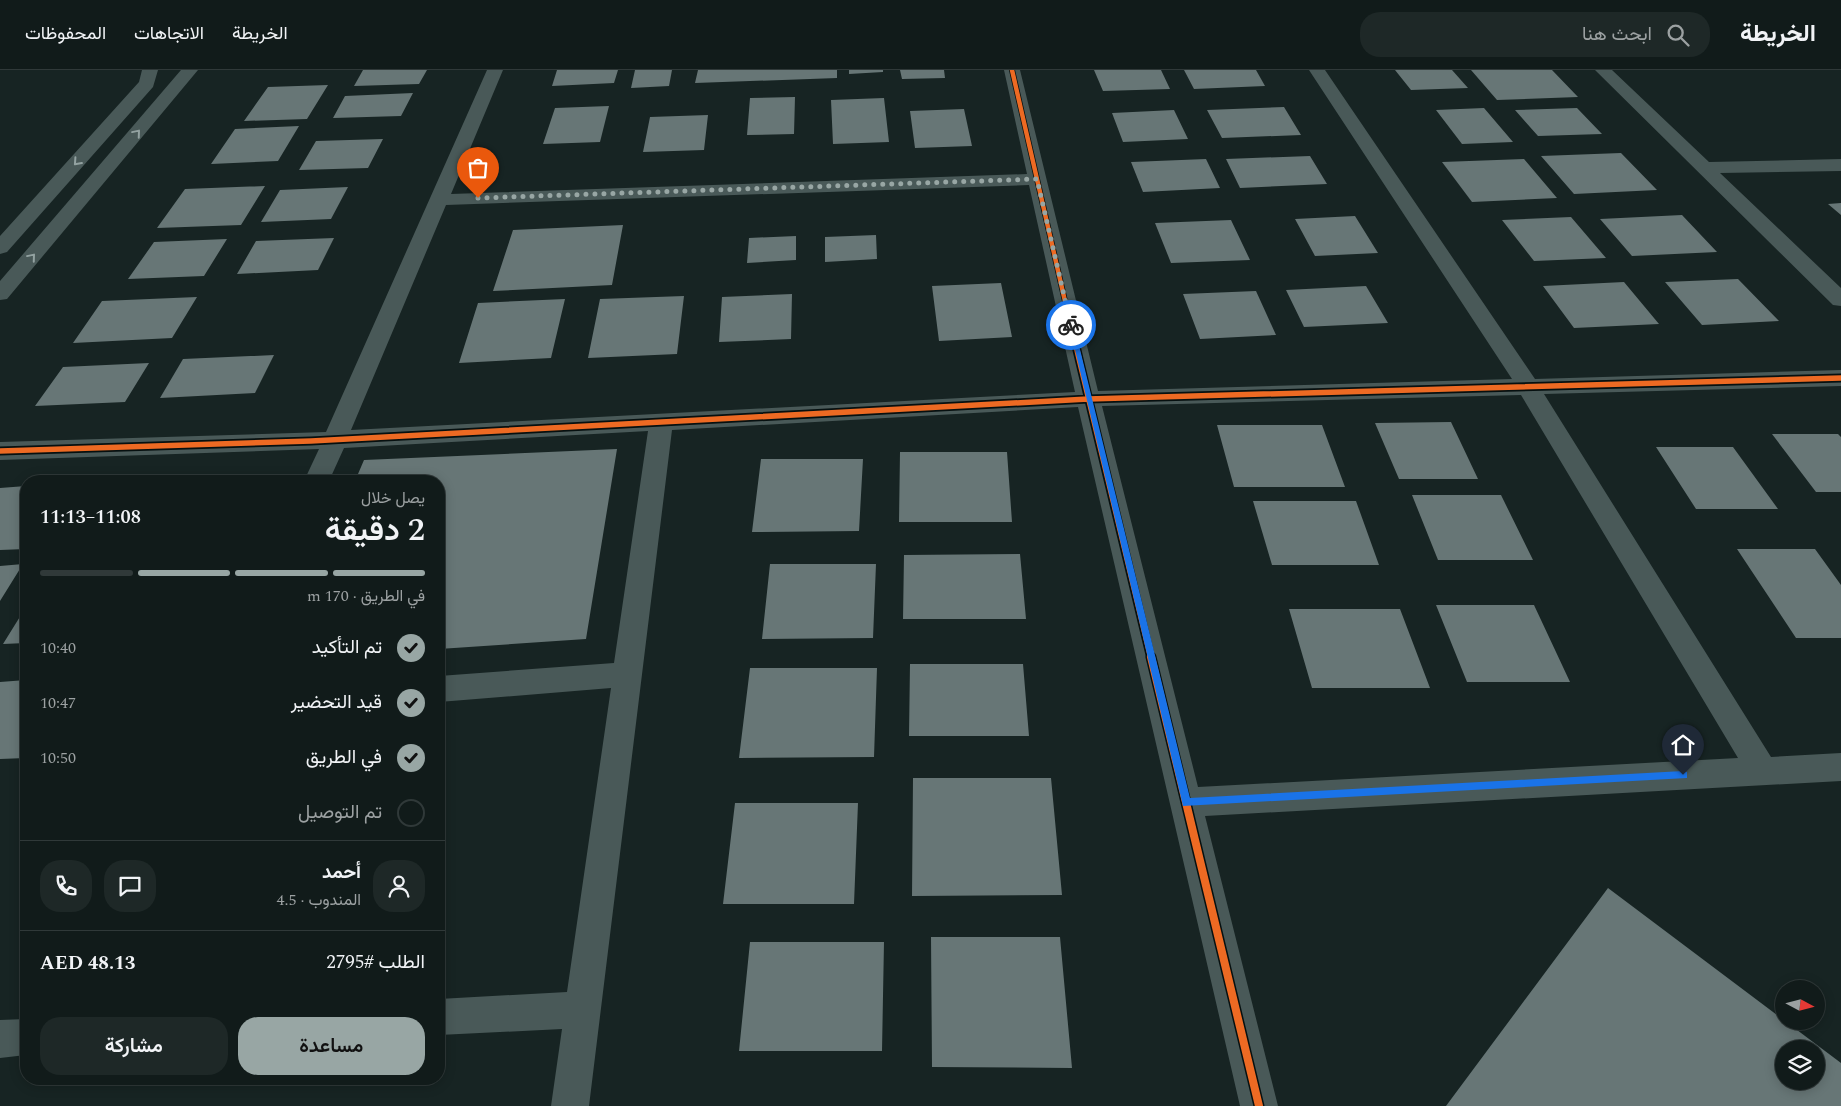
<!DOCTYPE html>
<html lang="ar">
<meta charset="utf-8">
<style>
:root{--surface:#111b1a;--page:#1e2827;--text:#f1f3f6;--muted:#9ca1a2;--line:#303939;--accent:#98a6a4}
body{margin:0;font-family:Spectral,Vazirmatn,serif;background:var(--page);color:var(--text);direction:rtl;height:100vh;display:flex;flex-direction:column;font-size:19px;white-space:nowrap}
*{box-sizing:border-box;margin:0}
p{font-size:16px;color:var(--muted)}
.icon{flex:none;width:28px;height:28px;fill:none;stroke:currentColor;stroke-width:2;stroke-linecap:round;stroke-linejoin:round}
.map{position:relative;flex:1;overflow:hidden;direction:ltr}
.side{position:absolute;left:20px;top:405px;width:425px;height:610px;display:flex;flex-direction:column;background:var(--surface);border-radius:20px;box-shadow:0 2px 12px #0003,0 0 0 1px var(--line);direction:rtl}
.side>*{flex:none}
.needle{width:32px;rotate:97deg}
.buttons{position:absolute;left:1775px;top:910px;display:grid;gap:10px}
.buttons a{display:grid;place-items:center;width:50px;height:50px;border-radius:50%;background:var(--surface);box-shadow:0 2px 12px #0003,0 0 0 1px var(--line);font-size:25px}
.pin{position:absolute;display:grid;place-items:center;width:42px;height:42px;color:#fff;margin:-51px -21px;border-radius:50% 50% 50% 0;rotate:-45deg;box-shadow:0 0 5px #0007}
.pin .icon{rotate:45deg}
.courier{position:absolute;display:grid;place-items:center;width:50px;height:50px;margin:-25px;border:4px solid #1a73e8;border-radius:50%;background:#fff;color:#222;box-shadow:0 1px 6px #0007}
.summary em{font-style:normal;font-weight:600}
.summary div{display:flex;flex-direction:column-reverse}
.summary{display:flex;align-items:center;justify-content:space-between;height:85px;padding:0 20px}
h1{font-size:32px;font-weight:600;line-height:38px}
.bar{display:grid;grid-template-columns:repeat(4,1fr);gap:8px 5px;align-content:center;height:60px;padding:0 20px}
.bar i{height:6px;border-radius:4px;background:var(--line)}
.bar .selected{background:var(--accent)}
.bar p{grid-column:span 4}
.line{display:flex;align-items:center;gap:12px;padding:0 20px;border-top:1px solid var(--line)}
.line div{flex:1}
.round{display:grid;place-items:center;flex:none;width:52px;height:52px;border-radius:20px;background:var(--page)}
ol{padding:0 20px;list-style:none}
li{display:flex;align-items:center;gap:15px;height:55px}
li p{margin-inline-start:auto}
li .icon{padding:5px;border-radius:50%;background:var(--accent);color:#111;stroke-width:4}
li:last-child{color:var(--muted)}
li i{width:28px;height:28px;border:2px solid var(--line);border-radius:50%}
.primary-button{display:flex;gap:10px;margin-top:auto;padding:10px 20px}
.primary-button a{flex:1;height:58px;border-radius:20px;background:var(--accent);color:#111;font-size:20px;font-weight:600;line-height:58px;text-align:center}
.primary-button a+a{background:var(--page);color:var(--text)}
header{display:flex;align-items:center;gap:30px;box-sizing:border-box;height:70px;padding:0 25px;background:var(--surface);border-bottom:1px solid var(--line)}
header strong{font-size:24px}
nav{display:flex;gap:28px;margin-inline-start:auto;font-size:18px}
.search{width:350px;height:45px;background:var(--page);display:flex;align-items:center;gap:12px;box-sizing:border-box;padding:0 18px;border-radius:20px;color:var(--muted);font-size:19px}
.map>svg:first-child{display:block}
.building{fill:#677676;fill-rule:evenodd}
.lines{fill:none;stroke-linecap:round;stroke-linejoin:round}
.minor{fill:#495958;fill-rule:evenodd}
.cycleway-far2-casing{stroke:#061010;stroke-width:6}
.cycleway-far1-casing{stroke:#061010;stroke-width:9}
.cycleway-casing{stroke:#061010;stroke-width:11}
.cycleway-far2{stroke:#ed6a23;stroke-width:4.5}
.cycleway-far1{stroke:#ed6a23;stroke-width:5.5}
.cycleway{stroke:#ed6a23;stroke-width:8}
.oneway{stroke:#93a2a1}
.route{fill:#1a73e8}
.done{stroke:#98a6a4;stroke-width:5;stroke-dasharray:0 9}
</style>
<header>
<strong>الخريطة</strong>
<div class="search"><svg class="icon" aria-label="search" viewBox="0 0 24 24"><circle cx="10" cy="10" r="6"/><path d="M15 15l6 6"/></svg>ابحث هنا</div>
<nav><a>الخريطة</a><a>الاتجاهات</a><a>المحفوظات</a></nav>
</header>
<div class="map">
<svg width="1841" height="1036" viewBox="0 0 1841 1036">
<rect width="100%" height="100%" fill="#172423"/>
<path class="building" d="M363 0H427L419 14 354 16Z
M557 0H618L614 13 552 16Z
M635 0H672L669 16 631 18Z
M698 0H837V8L695 13Z
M849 0H883V2L849 4Z
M900 0H944L945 8 902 9Z
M1094 0H1161L1170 19 1103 21Z
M1184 0H1256L1265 16 1194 19Z
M1395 0H1452L1468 18 1411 20Z
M1471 0H1552L1578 27 1497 30Z
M328 15 307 49 244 51 268 17Z
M413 23 401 46 333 48 345 26Z
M795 27 794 64 747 65 750 28Z
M884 28 889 72 833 74 831 30Z
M609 36 600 72 543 74 555 38Z
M1284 37 1301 65 1222 68 1207 40Z
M1484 38 1513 72 1462 74 1436 40Z
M1577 38 1602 64 1538 66 1515 40Z
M964 39 972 76 915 78 910 41Z
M1174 40 1188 69 1123 72 1112 43Z
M708 45 704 80 643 82 650 47Z
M299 56 278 91 211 94 235 59Z
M383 69 368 98 299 100 316 71Z
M1621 83 1657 120 1574 124 1541 86Z
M1310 86 1327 114 1240 118 1226 89Z
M1206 89 1220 118 1143 122 1131 92Z
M1524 89 1557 128 1472 132 1442 92Z
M265 116 241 155 157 158 185 119Z
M348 117 331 149 261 152 280 120Z
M1841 133V145L1828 134Z
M1682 145 1717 182 1632 186 1600 149Z
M1355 146 1378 183 1315 186 1295 149Z
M1571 147 1606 188 1534 191 1502 150Z
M1231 150 1250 190 1171 193 1155 153Z
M623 155 612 215 493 221 513 160Z
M876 165 877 189 825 192V167Z
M796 166V190L747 193 749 168Z
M334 168 318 200 237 204 256 171Z
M227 169 204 206 128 209 154 172Z
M1738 209 1779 251 1702 255 1665 212Z
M1624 212 1659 254 1574 258 1543 216Z
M1001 213 1012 267 939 271 932 216Z
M1366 216 1388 253 1304 257 1286 220Z
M1256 221 1276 265 1200 269 1183 224Z
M792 224 791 269 719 272 722 227Z
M684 226 677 284 588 288 600 229Z
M197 227 172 268 73 273 102 231Z
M565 229 551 288 459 293 478 233Z
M274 285 255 323 160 328 183 289Z
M149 293 125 332 35 336 63 297Z
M1451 352 1478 409H1399L1375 353Z
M1217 355H1322L1345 417H1234Z
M1772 364H1838L1841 367V422H1816Z
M1656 377H1733L1778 439H1696Z
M617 379 586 569 439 579V411H355L364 390Z
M900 382H1007L1012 452H899Z
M761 389H863L859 461 752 462Z
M26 416V479L0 480V418Z
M1412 425H1501L1533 490H1438Z
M1253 431H1356L1379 495H1272Z
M1737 479H1815L1841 515V568H1796Z
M1020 484 1026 549H903L904 485Z
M23 494 0 531V496Z
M770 494H876L873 568 762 569Z
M1436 535H1534L1570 612H1467Z
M26 537V573L3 574Z
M1289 539H1400L1430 618H1312Z
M910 594H1023L1029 666H909Z
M750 598H877L874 687 739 688Z
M26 610V688L0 689V612Z
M913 708H1051L1062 825 912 826Z
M735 733H858L854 834H723Z
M1608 818 1841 993V1036H1446ZM1784 979H1816V1011H1784Z
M931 867H1060L1072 998 932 997Z
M750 872H884L882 981H739Z"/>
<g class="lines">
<path class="minor" d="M142 0H158L153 17 7 182 0 184V166L139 12Z
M181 0H198L7 229 0 230V211Z
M487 0H503L451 124 1027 104 1004 0H1020L1098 321 1512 309 1309 0H1325L1535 309 1841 300V316L1544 324 1771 687 1841 683V711L1205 746 1278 1036H1240L1078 337 672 360 589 1036H551L562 959 439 965V929L567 922 611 618 439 632V606L614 593 648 361 344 378 329 411H304L319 379 0 390V372L326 362ZM1029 115 1075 322 351 360 446 135ZM1521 325 1738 688 1198 717 1102 336Z
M1595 0H1612L1709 92 1841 89V101L1720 103 1841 218V236L1833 235Z
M26 949V985L0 988V950Z"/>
<defs>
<path id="cycleway-far2" d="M1012 0 1070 253"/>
<path id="cycleway-far1" d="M1070 251 1151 589
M0 381 311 371 1088 329 1841 308"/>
<path id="cycleway" d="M1151 587 1259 1036"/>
</defs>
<use href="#cycleway-far2" class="cycleway-far2-casing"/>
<use href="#cycleway-far1" class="cycleway-far1-casing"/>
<use href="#cycleway" class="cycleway-casing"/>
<use href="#cycleway-far2" class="cycleway-far2"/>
<use href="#cycleway-far1" class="cycleway-far1"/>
<use href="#cycleway" class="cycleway"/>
</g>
<defs><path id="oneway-chevron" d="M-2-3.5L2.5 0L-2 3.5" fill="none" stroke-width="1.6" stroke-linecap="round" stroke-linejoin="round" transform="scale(1.25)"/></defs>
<g class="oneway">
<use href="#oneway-chevron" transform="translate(137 63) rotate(-50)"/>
<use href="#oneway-chevron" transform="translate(77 92) rotate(132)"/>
<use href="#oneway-chevron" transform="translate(32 187) rotate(-50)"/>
</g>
<path class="route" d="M1069 254 1074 255 1190 728 1683 701 1687 702V708L1183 736Z"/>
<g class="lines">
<path class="done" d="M478 128 1037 109 1071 255"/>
</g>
</svg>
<div class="buttons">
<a><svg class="needle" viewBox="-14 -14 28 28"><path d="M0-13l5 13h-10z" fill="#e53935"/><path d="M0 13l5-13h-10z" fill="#9ca1a2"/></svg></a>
<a><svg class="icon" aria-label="layers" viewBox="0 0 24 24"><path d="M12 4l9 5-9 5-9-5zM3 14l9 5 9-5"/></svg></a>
</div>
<div class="pin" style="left:478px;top:128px;background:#ea580c"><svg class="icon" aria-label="bag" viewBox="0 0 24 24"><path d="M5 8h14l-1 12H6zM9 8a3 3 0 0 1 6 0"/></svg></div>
<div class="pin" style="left:1683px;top:705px;background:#1f2937"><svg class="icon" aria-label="home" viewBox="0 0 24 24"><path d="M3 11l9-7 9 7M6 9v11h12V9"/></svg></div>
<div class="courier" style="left:1071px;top:255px"><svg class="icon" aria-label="bike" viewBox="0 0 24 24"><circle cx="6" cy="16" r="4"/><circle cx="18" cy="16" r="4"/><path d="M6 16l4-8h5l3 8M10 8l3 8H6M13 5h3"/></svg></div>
<section class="side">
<div class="summary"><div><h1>2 دقيقة</h1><p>يصل خلال</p></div><em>11:08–11:13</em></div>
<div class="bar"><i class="selected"></i><i class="selected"></i><i class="selected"></i><i></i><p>في الطريق · 170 m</p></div>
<ol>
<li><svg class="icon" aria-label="check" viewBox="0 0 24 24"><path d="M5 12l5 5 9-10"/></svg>تم التأكيد<p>10:40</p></li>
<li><svg class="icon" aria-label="check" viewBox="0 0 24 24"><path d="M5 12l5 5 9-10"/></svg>قيد التحضير<p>10:47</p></li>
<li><svg class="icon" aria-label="check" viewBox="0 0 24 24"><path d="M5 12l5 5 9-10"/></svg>في الطريق<p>10:50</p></li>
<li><i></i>تم التوصيل</li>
</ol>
<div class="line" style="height:90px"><a class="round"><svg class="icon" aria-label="person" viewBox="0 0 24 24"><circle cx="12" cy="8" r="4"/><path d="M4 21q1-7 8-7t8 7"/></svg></a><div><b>أحمد</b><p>المندوب · 4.5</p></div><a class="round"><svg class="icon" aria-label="chat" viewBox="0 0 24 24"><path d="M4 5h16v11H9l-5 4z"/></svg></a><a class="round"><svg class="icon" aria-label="phone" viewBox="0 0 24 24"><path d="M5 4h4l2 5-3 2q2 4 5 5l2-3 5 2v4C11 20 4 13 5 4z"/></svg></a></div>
<div class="line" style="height:65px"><div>الطلب #2795</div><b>AED 48.13</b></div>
<div class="primary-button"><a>مساعدة</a><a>مشاركة</a></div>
</section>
</div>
